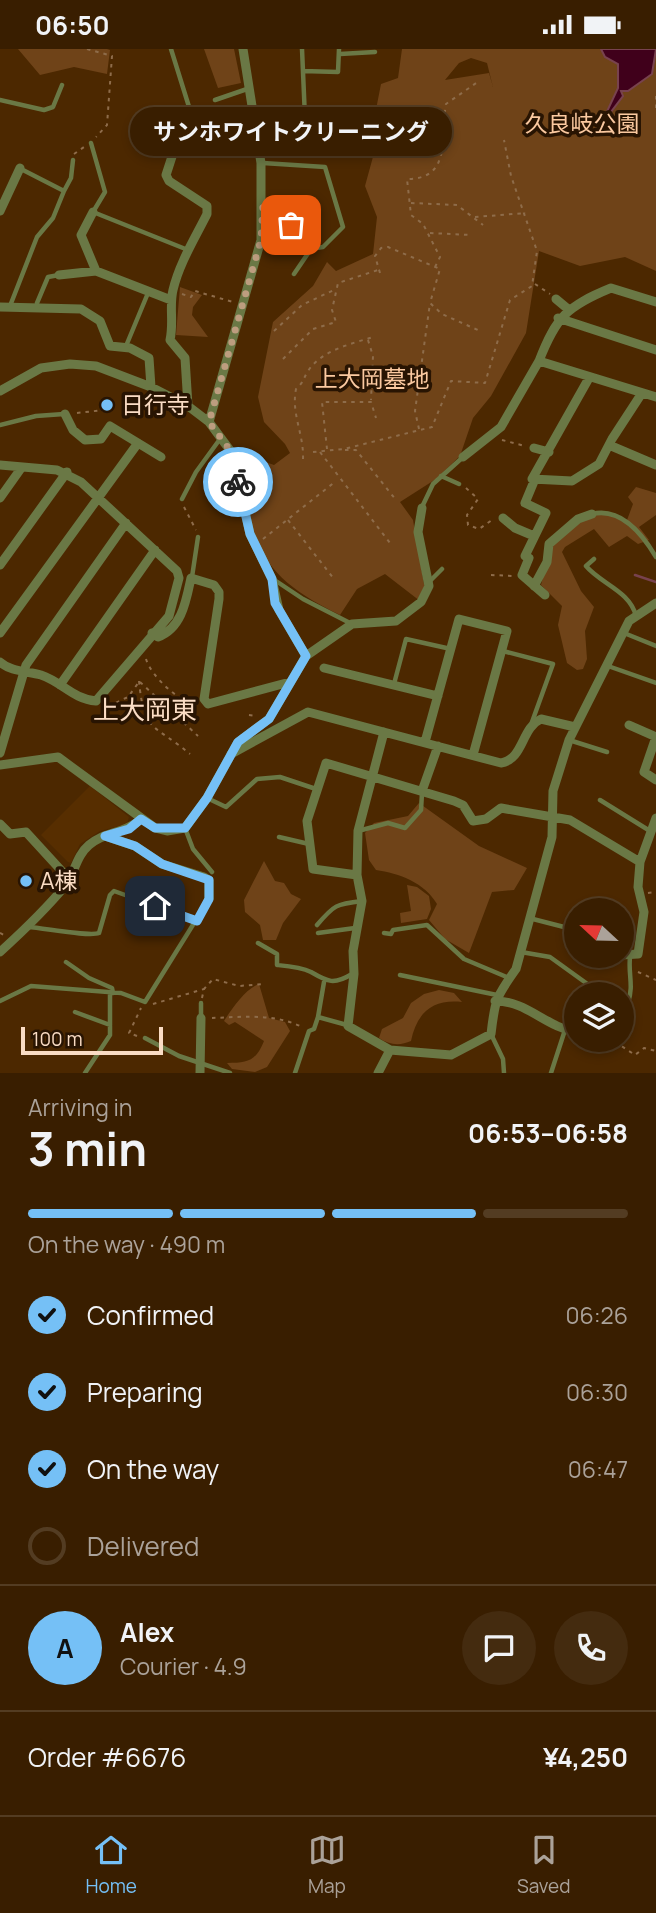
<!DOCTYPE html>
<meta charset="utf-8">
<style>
:root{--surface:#391e00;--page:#442b0f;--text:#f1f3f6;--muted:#aba299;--line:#533c22;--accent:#75c0f6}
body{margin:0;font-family:Manrope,"Noto Sans JP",sans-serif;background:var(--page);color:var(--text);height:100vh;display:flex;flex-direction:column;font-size:26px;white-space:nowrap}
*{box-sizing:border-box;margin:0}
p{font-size:23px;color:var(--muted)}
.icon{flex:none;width:38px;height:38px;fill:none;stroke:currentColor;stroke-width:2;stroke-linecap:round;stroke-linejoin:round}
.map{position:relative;height:1024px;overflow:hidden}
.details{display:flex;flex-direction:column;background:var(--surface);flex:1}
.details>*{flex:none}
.needle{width:46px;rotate:292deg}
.controls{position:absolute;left:564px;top:849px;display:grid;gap:14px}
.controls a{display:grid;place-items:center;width:70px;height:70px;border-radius:50%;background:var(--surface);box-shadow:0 4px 10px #0003,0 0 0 2px var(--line);font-size:35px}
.scale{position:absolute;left:21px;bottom:18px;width:142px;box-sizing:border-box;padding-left:7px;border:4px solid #fadcc4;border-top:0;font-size:19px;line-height:24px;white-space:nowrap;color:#fadcc4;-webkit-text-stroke:5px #281402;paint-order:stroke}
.pin{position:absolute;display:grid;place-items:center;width:60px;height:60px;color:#fff;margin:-30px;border-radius:14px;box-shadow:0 4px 10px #0006}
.courier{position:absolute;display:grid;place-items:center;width:70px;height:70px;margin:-35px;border:5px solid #75c0f6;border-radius:50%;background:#fff;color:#222;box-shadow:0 2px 9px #0007}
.bubble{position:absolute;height:49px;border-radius:24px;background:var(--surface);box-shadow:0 4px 10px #0003,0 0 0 2px var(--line);font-size:23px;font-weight:700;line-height:49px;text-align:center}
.headline em{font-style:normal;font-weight:700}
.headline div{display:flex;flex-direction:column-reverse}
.headline{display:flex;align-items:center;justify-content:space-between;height:119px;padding:0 28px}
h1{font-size:46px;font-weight:700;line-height:52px}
.bar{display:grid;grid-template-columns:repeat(4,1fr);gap:10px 7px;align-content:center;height:84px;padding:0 28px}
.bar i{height:9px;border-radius:5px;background:var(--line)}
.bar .on{background:var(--accent)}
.bar p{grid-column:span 4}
.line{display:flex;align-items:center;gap:18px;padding:0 28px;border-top:2px solid var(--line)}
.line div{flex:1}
.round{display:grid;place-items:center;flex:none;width:74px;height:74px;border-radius:37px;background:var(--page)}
ol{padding:0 28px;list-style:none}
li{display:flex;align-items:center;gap:21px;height:77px}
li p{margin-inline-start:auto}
li .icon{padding:7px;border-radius:50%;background:var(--accent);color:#111;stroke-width:4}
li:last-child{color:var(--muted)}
li i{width:38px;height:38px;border:4px solid var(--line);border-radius:50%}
.status{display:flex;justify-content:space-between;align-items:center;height:49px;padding:0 35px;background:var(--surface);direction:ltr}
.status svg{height:19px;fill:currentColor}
.dock{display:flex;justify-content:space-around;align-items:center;height:98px;border-top:2px solid var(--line);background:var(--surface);font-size:19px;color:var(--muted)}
.dock a{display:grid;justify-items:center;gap:4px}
.dock .on{color:var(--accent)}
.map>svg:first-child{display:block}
.built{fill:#572e00}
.green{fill:#6f4318;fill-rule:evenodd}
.water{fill:#40001b;stroke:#78424e;stroke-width:2}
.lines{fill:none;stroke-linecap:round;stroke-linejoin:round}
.stream{stroke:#78424e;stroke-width:2.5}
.path{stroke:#8e6c4a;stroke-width:2;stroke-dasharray:3.5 5;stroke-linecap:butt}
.lane{stroke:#6a7845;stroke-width:4.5}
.street{stroke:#6a7845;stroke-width:9}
.done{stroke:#bd9d7f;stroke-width:7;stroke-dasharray:0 12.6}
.route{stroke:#75c0f6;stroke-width:9}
.poi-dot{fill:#75c0f6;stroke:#281402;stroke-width:2.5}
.labels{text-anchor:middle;stroke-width:7;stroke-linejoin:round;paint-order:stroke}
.park-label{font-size:23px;fill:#fbc9a0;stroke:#281402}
.poi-label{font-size:23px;fill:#fadcc4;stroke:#281402;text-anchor:start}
.quarter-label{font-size:26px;fill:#fadcc4;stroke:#281402}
</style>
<div class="status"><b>06:50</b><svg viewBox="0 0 49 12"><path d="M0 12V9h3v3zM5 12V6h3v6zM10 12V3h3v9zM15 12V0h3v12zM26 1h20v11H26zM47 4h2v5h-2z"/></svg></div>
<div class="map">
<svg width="656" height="1024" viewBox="0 0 656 1024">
<rect width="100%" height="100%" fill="#4c2800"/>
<path class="built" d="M90 737 129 768 127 775 100 782 80 795 71 814 68 813 41 786Z"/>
<path class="green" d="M18 0H107L110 1 107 25 74 18 40 26Z
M204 0H234L241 34 218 39Z
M402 0H656V222L625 208 580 217 539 202 526 284 491 347 473 369 460 407 436 430 400 453 413 471 425 541 420 552 385 525 357 540 340 566C258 526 254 497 236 413L240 404 274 416 290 404 285 395 264 373 258 348 273 273 313 237 327 213 336 222 373 205 377 168 365 137 385 64 381 65 373 98 371 86 381 35 398 29ZM471 9 487 14 493 38 489 24 445 31 459 14Z
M180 238 202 246 193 258 192 266 208 288 176 286Z
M636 438 656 444V466L639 478 649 491 638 495 627 487 609 498 594 480 565 498 562 503 581 542 594 558 585 582 587 610 583 620 577 621 567 614 558 576 562 557 541 536 551 497 578 474 606 462 627 471 633 455 628 448Z
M419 754 479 797 527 819 514 841 492 843 469 904 445 890 429 871 437 855C425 834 399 824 376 821L369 811 365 784 374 774 408 767Z
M264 812 275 832 284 834 291 845 301 850 283 874 276 891H263L260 876 245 863 244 851Z
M407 836 417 838 429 847 431 860 427 870 401 874 400 864 411 862Z
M259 935 269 969 285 973 290 982 267 1018 255 1023 232 1020 227 1014C248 1014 256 1012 264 992L235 973 229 976 224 972C232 960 245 940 259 935Z
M439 941 454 944 462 953C433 950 417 963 411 992 400 997 389 996 379 989L382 980 403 969 411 954 424 945Z"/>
<path class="water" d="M601 0H656L652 25 628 42H621L623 47 611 63 617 79 615 83 603 71 618 39V15L605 8Z"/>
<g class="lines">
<path class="stream" d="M635 526 656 533"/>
<path class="path" d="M87 0 112 7 107 76 96 88
M656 47V59
M74 105 84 98
M411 154 457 156 483 176
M475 168 526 164
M430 184 471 186
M435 218 440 208 423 175 411 166 407 130C453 130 440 86 446 55L479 32
M380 224 375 207 381 199 388 198 440 220 430 254 442 265 480 282
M535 235 550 245
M182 245 191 248 195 242 233 253
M274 282 302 256 336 240
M368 291 373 307 371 351
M283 310 313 280 336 273 332 261 338 234 378 221
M77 364 104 361
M419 380 415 362 430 254
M502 391 525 397
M327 400 322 353H371L376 369
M345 401H356L396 451
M313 403 344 400 432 378 451 332 485 334 510 251 532 237 537 202 511 127 504 91
M320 403 390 494
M303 410C304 385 291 365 296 340 304 333 303 330 308 322 322 301 351 295 373 288
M466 439 478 450 467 466 468 476 479 480 492 471
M184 458 196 481
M288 471 334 530
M263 490 336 432
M491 526 514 527
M146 610C151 627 179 653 196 656
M139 632C144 684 153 674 190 705
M140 633 198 687
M109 654 111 656 128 648 139 633
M249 666 257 667
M648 844 656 843
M0 884 4 886
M638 923 656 931
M202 949 204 940 213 930 239 937 264 935
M153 955 204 940
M212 969C242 968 274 964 302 978
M137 987 129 984 141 959
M606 1000 620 996 635 1006 644 999 656 1002"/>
<path class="lane" d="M171 0 190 61 197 59
M302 0 305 69
M340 5 375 3
M303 22 338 23 339 0
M0 51 44 61 53 58 62 36
M215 51 250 39
M256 68 349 72
M134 91 173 101
M91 94 105 143 93 163 188 201
M263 114 325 118 343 178 323 198 316 199 263 155
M64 142 71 129 73 111
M294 225 313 197
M37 254 48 228 59 226
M10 257 37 188 53 169 64 142 21 120
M126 297 148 244
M0 376 36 367 64 365
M441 427 459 435
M182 450 196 423 220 390
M422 458 433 435 462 409
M592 465C621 458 643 486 656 508
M594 510 586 517C601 535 630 542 636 567
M192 528 198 488
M273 530 303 550 350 574
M428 534 442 520
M624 584 656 597
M503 602 553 615 532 673
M608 617 656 634
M394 635 406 590 451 600
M569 691 607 703
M207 749 226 758 257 730 280 728 316 740
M600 751 650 782
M185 779 193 800 212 823
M358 782 388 774 405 779 421 761 422 744
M279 788 309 795
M529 869 564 878 576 887
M317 876C334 856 336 855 362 852
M28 878C44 879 89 888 99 884L110 846 114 842 197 872
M318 884 355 879
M384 884 391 885 393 881 427 876 464 910 509 929
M258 894 277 905V916C288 917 301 918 311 923 328 933 334 936 352 925
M521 903 550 908 593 939
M66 913 89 929 112 939 113 944
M400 926 497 946
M324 933 318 968 347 976
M616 945 617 943
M0 952 31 937 121 944 145 953 209 850
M628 954C634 936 628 925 630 908
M75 963 110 976
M201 968V954
M491 985 503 1010 504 1024
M145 989 179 1007 230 1024
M595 990 598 1000
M85 1024 110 986V944
M295 1024 309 982 314 980 318 968
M551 1024 565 981"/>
<path class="street" d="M180 83 166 126 169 132 207 157V165C195 189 179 215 173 241 169 257 174 274 170 291L185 309 188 357
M0 162 20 119
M93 163 81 186 96 222
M59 226 96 222 171 251
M556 250 568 260
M656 253 611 239C567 257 556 268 539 312L656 348
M0 258 81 260 100 272 110 297 130 299 149 309 151 338
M558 269 656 301
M589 329 532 430 572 432 599 415 612 390 642 344
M0 342 41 319 70 315 96 317 151 338 188 357 209 373 232 404 250 485 272 530 279 561 306 607
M209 373 261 191V114L243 0
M138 394 161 408
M609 396 656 416
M534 399 549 403
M463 408 501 378 539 312
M0 416 57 421 81 433 177 522 179 529 169 567 96 652C73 650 62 633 41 626 27 622 11 623 0 613
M535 430 525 454 546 464 525 507 529 509 522 526 545 546
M0 449 22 418
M503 469 515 479 534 487
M0 516 67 423
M534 537 547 513 549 495 578 470 592 465
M0 584 138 394 110 377 101 390 85 391 73 381 65 365
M152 584 158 588C182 579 186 552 191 529L214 536 219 543V550L204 650 208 655 290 633
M324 619 438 647
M60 636 155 501
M629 676 656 688
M384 683 358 782 357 826 362 852 353 902 354 925 348 977 390 1001
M656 688 644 723 656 731
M425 693 459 570 507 582 473 706
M0 704 26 616 126 474
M231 705 308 663 501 714C524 710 521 679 541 670L575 678
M0 716 58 708 155 779 167 782 185 779 207 749 238 693 269 670 306 607 352 575 396 572 421 553 429 537 418 483 422 459
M422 742 438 697
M0 775 10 785 26 783 69 830
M105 787 135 797 162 815 204 828 209 831V850
M357 826 313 820 307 772 326 714 454 752 463 756 473 772 486 770 501 759 570 771 640 813
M0 903C22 883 46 860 65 837 75 824 76 807 89 796 105 782 124 785 141 770
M621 906 638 905 644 863 638 838 640 813 656 769
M495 952C527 952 546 978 576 983
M200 1024 201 969
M378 1024 390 1001 451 1006 491 985C495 950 496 948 516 920L552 788 553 742 569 691 629 572 656 554"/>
</g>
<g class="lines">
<path class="done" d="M238 433 232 404 209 373 261 191 263 155 291 176"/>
<path class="route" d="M155 857 197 872 209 850V831L162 815 135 797 105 787 129 780 141 770 155 779H185L207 749 238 693 269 670 306 607 275 554 272 530 250 485 238 433"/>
</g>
<g class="poi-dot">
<circle cx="107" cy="356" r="7"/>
<circle cx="26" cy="832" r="7"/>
</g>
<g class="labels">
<g class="park-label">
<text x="582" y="83">久良岐公園</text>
<text x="372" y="338">上大岡墓地</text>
</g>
<g class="poi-label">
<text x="121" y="364">日行寺</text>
<text x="40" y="840">A棟</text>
</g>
<g class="quarter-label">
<text x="145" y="670">上大岡東</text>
</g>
</g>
</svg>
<div class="controls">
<a><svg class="needle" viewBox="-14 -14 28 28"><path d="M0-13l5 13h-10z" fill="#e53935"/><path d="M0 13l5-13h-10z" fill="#aba299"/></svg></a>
<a><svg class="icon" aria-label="layers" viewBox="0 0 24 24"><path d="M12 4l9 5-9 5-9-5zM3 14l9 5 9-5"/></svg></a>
</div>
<div class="scale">100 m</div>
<div class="pin" style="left:291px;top:176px;background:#ea580c"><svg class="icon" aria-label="bag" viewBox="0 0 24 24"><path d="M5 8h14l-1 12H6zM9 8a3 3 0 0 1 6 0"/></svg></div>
<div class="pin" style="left:155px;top:857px;background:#1f2937"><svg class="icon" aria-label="home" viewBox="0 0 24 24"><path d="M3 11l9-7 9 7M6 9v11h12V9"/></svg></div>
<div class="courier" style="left:238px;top:433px"><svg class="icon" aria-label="bike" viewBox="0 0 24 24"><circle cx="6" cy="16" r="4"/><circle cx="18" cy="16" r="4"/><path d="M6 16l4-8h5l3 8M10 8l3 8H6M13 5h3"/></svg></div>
<div class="bubble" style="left:130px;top:58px;width:322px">サンホワイトクリーニング</div>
</div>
<section class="details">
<div class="headline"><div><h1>3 min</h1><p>Arriving in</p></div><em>06:53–06:58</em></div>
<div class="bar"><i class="on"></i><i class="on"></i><i class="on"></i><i></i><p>On the way · 490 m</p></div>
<ol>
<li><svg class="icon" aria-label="check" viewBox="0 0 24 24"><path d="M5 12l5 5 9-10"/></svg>Confirmed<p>06:26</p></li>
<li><svg class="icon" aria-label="check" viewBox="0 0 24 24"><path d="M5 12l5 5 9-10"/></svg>Preparing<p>06:30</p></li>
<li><svg class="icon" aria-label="check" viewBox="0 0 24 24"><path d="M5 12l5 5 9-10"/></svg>On the way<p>06:47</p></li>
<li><i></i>Delivered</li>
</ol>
<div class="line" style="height:126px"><b class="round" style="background:var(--accent);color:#111">A</b><div><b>Alex</b><p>Courier · 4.9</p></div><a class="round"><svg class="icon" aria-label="chat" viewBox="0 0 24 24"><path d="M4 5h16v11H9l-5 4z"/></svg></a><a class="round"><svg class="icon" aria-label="phone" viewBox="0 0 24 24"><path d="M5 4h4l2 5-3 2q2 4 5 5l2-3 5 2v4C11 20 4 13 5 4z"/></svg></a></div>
<div class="line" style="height:91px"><div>Order #6676</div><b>¥4,250</b></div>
</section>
<nav class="dock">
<a class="on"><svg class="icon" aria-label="home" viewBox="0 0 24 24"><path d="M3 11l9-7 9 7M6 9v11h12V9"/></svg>Home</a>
<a><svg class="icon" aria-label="map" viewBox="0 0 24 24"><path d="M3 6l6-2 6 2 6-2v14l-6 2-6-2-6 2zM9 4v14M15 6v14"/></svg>Map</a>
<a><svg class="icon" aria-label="saved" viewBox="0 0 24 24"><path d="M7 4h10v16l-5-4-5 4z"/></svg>Saved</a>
</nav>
